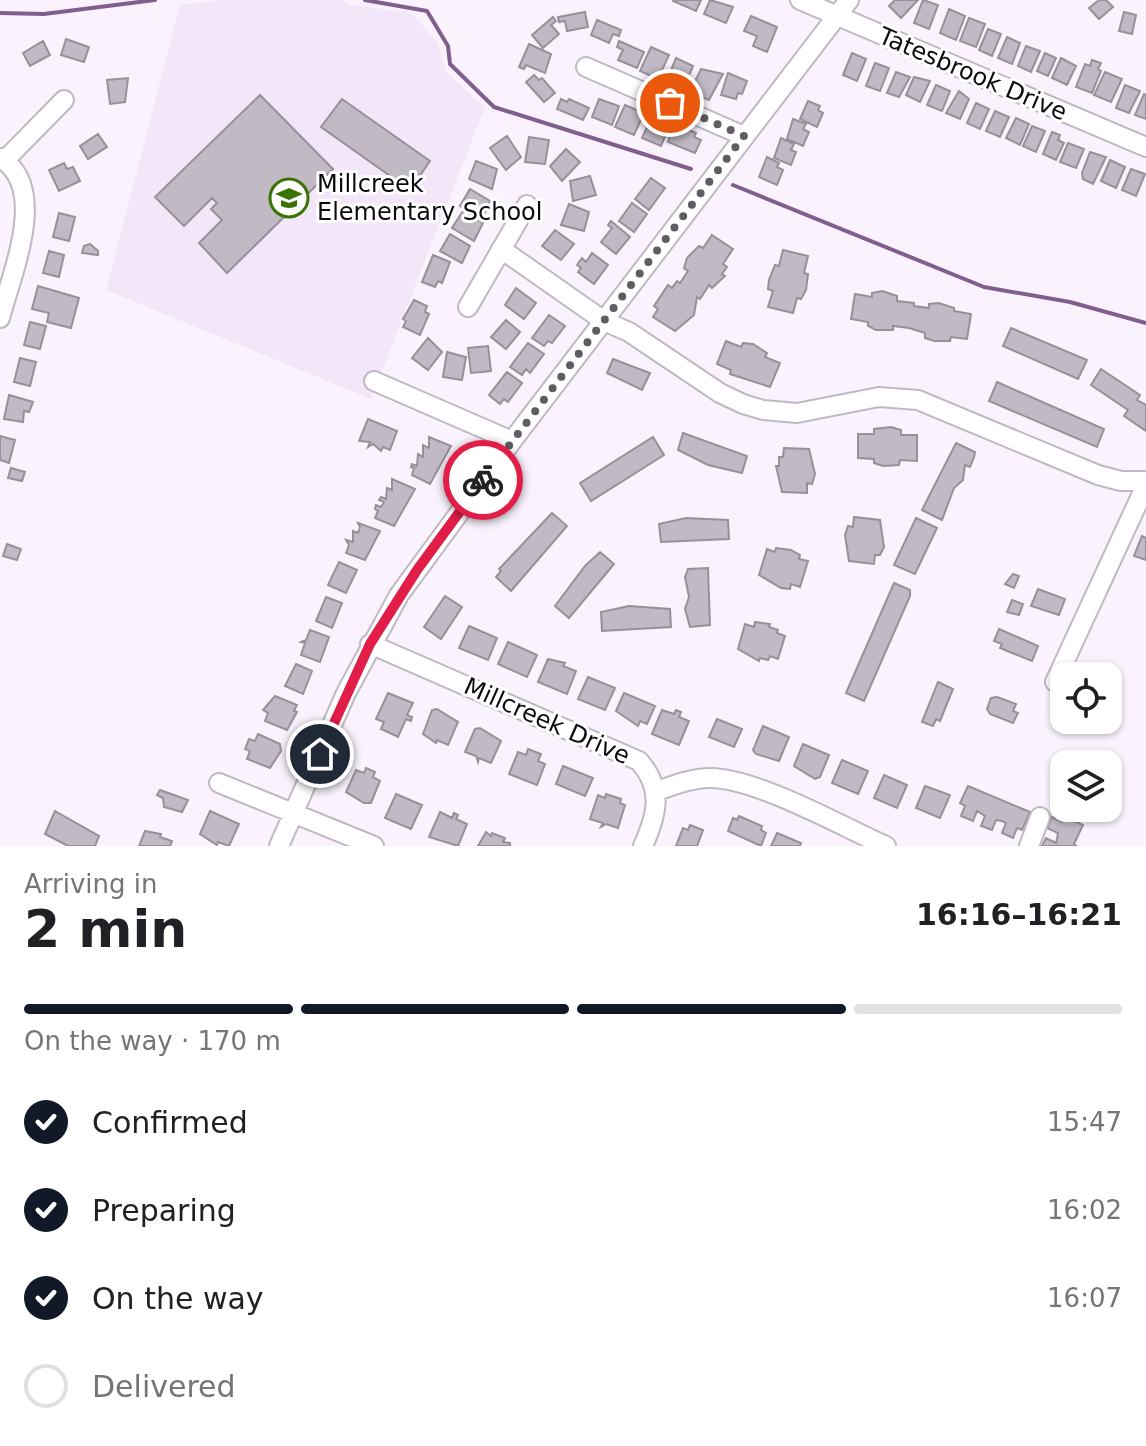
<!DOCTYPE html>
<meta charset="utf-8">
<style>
:root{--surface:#fff;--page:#f6f6f6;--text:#202124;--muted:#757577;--line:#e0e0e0;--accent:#111827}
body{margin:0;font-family:"DejaVu Sans",sans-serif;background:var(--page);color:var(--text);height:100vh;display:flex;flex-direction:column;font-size:30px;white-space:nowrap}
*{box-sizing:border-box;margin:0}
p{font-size:26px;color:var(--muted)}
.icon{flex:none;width:44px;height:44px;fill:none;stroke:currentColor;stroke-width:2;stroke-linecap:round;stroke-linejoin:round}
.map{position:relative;height:846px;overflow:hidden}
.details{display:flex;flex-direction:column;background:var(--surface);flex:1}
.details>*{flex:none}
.fabs{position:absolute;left:1050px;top:662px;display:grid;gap:16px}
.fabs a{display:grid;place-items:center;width:72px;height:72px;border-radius:16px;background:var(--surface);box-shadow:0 2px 6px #0004;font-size:40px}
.pin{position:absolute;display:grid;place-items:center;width:68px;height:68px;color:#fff;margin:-34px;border:4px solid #fff;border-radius:50%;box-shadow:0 2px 8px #0007}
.courier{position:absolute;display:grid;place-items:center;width:80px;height:80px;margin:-40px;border:6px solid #e11d48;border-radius:50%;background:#fff;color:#222;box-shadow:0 2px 10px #0007}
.head em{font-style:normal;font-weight:800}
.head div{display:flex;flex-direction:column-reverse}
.head{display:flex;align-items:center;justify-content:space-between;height:136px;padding:0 24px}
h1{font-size:52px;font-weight:800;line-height:60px}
.bar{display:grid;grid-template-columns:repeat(4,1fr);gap:12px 8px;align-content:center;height:96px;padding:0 24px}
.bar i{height:10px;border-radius:6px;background:var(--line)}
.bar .on{background:var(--accent)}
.bar p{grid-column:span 4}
ol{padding:0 24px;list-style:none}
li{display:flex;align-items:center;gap:24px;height:88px}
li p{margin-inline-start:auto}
li .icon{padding:8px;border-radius:50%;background:var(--accent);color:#fff;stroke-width:4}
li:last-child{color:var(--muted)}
li i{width:44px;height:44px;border:4px solid var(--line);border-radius:50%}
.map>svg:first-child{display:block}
.built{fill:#f3e6f8}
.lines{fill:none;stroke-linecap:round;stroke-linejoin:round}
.stream{stroke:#805e8e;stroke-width:4}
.building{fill:#c1bac5;stroke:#97909a;stroke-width:2}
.minor-casing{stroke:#c0b9c3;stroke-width:22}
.minor{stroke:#fff;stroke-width:18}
.done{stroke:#605c63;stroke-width:8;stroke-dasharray:0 14.4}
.route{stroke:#e11d48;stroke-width:10}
.labels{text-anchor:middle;stroke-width:6;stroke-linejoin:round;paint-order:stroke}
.street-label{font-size:24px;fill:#0d0b0f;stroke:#fff}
.poi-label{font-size:24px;fill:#0d0b0f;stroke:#fff;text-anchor:start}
</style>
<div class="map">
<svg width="1146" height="846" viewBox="0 0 1146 846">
<rect width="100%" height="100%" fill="#faf3fe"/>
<path class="built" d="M220 0H342L352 5 412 13 438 44 446 72 485 107 371 399 106 290 180 5Z"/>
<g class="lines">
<path class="stream" d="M365 0 427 11 448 46 450 64 494 107 691 169
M0 13 44 14 155 0
M733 185 984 287 1070 302 1146 323"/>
</g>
<path class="building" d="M701 0 696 11 673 1 674 0Z
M710 0 733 7 726 23 704 14Z
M895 0H918L901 18 889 6Z
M923 0 938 5 929 29 914 23Z
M1099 0H1106L1113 7 1099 19 1089 8Z
M949 9 965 16 956 40 940 33Z
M585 12 588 27 567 31 565 21 559 22 558 17Z
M1124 12 1136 15 1132 34 1119 31Z
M751 16 777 27 767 52 753 46 757 36 744 31Z
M553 17 556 21 551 25 559 34 543 48 532 35Z
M969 18 985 24 976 47 960 41Z
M597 20 621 30 619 36 613 34 609 43 591 35Z
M988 29 1001 34 992 56 979 50Z
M1007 37 1020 43 1012 64 998 58Z
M66 39 89 47 84 62 61 55Z
M43 41 50 55 30 66 23 53Z
M619 41 644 52 637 68 618 60 623 50 617 47Z
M529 44 551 54 545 73 526 65 524 69 519 67Z
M1026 46 1040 51 1031 72 1018 66Z
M651 47 669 55 658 79 640 71Z
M852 53 866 59 857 81 843 75Z
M1045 53 1056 58 1048 76 1037 71Z
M676 58 693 66 683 90 666 82Z
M1061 58 1076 66 1067 85 1052 78Z
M1092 60 1101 63 1098 69 1101 71 1092 93 1076 87 1085 64 1090 66Z
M875 63 889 68 880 91 866 86Z
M701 69 723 74 709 100 690 92Z
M896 72 910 77 899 97 887 93Z
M1105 72 1122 79 1111 102 1094 95Z
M728 73 747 81 742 94 738 93 736 99 721 95Z
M534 75 539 80 542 78 555 93 544 102 526 82Z
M914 77 930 81 920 102 906 95Z
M128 78 125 102 110 104 107 80Z
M936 85 950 91 942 111 927 105Z
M1125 85 1140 91 1129 113 1116 108Z
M959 91 969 99 960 119 946 113Z
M1144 94 1146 95V119L1135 115Z
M260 95 333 169 227 273 199 243 222 220 211 209 217 203 212 198 184 226 155 197Z
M342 99 430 161 410 190 321 127Z
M561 99 567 102 569 99 589 108 583 120 557 109Z
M599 99 619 106 612 125 592 117Z
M808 101 820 106 818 110 823 113 817 127 800 119Z
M976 103 989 109 980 129 967 123Z
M625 105 644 113 634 135 615 127Z
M995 111 1009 117 1000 137 986 131Z
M653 114 670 124 661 146 642 138Z
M1016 118 1029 124 1020 145 1006 138Z
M793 119 806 124 803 129 809 132 803 146 787 139Z
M675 124 696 133 694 137 701 140 695 153 668 142Z
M1032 126 1045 131 1036 152 1023 146Z
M1052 132 1060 135 1058 140 1064 143 1056 160 1043 154Z
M98 134 107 147 88 159 80 146Z
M507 136 521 157 506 170 490 148Z
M529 137 549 140 545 164 525 162Z
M781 138 794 144 791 150 796 152 791 165 774 158Z
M1068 143 1084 149 1076 168 1060 162Z
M566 149 580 162 562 181 550 166Z
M1090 152 1106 157 1093 184 1083 179 1082 173Z
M767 157 779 163 777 167 783 170 777 185 759 177Z
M1110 160 1125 167 1116 188 1101 181Z
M476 161 497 169 492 189 469 179Z
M64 163 67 169 73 167 80 181 59 191 49 170Z
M1131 169 1145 174 1136 196 1122 190Z
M590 176 596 195 573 201 570 181Z
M651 178 665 188 649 210 635 199Z
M470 189 490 201 482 219 460 206Z
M632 203 647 214 634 232 619 221Z
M569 204 589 212 584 231 561 225Z
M463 211 483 223 474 241 452 228Z
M59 213 75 217 69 241 53 237Z
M611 221 630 237 616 254 601 242 612 228 608 225Z
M555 230 574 244 561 260 542 246Z
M450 234 470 246 462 263 440 251Z
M712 235 733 249 723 264 727 267 722 274 725 276 712 288 709 285 700 299 697 297 694 315 675 331 653 317 658 309 654 306 668 285 672 288 677 281 680 283 688 271 684 268 687 258 699 246 703 248Z
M90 244 98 251V255L82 253 84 246Z
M783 250 808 256 804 273 808 274 806 290 801 299 797 298 793 313 768 307 773 291 768 289 769 280 775 265 779 266Z
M49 251 64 255 59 277 43 273Z
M592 253 608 265 594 284 578 272 581 268 577 265 582 258 586 262Z
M433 255 450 262 442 283 438 281 435 287 422 282Z
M38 286 79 298 71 328 47 322 49 313 32 309Z
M516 288 536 303 524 319 505 305Z
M882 291 897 296V301L914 303V306L929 308V304L939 303 954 308V311L971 314 967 339 951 337 950 341H934L925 338V333L909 328 893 326V330H876L868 326V322L851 319 855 294 872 297V293Z
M414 300 427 306 425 312 429 314 420 335 403 327 406 321 403 319Z
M549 315 565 326 552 343 548 341 544 346 532 338Z
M506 320 520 332 506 349 491 337Z
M30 322 46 326 40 349 24 345Z
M1011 328 1087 360 1078 379 1003 346Z
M428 338 442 352 428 370 412 358Z
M726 341 741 347 743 343 753 344 767 353 765 357 780 363 770 387 730 374 731 370 717 364Z
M528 343 544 354 530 373 526 369 522 375 510 367Z
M488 346 491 371 471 373 468 348Z
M447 352 466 357 462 380 443 377Z
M20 358 36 362 30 386 14 382Z
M613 359 650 373 642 390 607 373Z
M1101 369 1140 395 1137 400 1146 405V431L1124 416 1128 410 1091 385Z
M507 372 522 383 508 402 504 399 500 404 489 395Z
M997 382 1104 429 1097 447 989 401Z
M9 395 33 402 29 412 24 411 23 422 4 419Z
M368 419 397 431 390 450 383 447 381 451 373 444 368 447 370 442 359 441Z
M891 427 901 430V435H917V461L900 460 899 465 883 466 874 463V459L858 458V434H874V429Z
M683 433 747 456 742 473 708 465 678 450Z
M0 436 15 440 9 463 0 460Z
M429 437 451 446 430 484 412 475 414 468 411 467 412 464 417 466 418 454 423 457V445L429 448Z
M653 437 664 455 591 501 580 483Z
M956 443 975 452 974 457 970 467 965 465 963 480 954 488 942 520 922 510Z
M784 448 809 449 815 474 812 484 807 483V493L782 492 776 466H779V457H783Z
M11 468 25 472 22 481 8 478Z
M392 479 415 489 394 526 375 518 378 511 375 509 376 505 381 507 384 502 379 500 381 497 386 499 387 488 392 490Z
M552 513 567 526 511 591 496 577 501 571 499 569Z
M854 517 880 520 884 547 880 555H875L874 564 849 561 845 535 848 526 853 527Z
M686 518 728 520 729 539 661 542 659 524Z
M916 518 937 528 915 574 894 565Z
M358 523 380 531 365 560 346 553 349 545 346 540 353 542V531L358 533 360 527Z
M1142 536 1146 538V560L1134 556Z
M7 544 21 549 17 560 3 556Z
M776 548 791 550 800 555 799 559 808 561 800 587 791 584 790 589 781 588 759 575 767 549 775 552Z
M600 552 614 564 569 618 555 606 585 566Z
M339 562 357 570 346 593 328 585Z
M708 568 710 625 690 627 685 609 689 597 685 577 688 569Z
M1013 574 1019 576 1014 588 1005 584Z
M894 583 910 590V596L864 701 846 693Z
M1038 589 1065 599 1059 615 1031 606Z
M445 596 462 607 441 639 424 627Z
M326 597 342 603 332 628 316 621Z
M1012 600 1023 604 1019 615 1007 612Z
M629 606 670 609 671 627 602 631 601 612Z
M755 622 770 624 769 627 778 630 777 633 785 636 778 659 770 656 768 660 760 658 759 661 738 649 745 624 754 627Z
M469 626 497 638 488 660 459 648Z
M999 629 1038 646 1032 661 1000 648 1002 644 994 641Z
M310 630 329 637 320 662 301 655 305 643 301 642 306 640Z
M508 642 537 655 527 677 498 664Z
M548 659 565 663 563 666 576 671 567 694 538 682Z
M296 664 312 671 303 694 285 686Z
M588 677 615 688 605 710 578 699Z
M938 682 953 689 940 721 936 719 933 726 922 722Z
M388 693 413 703 407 715 412 717 411 721 406 719 398 737 381 729 384 722 376 719Z
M624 693 655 706 647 724 640 721 638 726 616 711Z
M275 696 297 705 294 711 297 712 287 730 265 721 268 713 263 710Z
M997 697 1016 704 1013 711 1018 713 1013 723 990 714 987 709 991 698Z
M437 709 458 722 448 745 437 740 436 743 423 734 432 710Z
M662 710 674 714 676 710 681 712 679 717 689 721 679 745 652 734Z
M717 719 742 729 734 747 709 737Z
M763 726 789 737 779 761 756 754 753 750Z
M480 728 501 741 491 763 479 758 478 762 476 756 465 752 475 729Z
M258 734 280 744 281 751 270 768 247 759 250 751 245 749 249 739 255 741Z
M803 744 829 755 820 777 815 779 794 766Z
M528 749 541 754 538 761 545 764 537 785 509 774 518 752 526 755Z
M842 760 868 771 858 794 832 783Z
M563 766 593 778 585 796 556 784Z
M366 768 375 772 373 777 380 781 371 803H364L346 792 356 770 364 773Z
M884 775 907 785 897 808 874 798Z
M925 786 950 795 940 818 916 808Z
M968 786 1030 812 1022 830 1017 828 1013 838 1002 833 1006 823 1002 821 996 820 992 830 981 826 985 816 977 811 973 821 961 816 965 806 960 803Z
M160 790 188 800 182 812 164 807 163 798 157 795Z
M396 794 422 805 411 829 385 818Z
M606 794 621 799 620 803 625 805 618 828 606 824 601 827 603 823 590 819 598 795 605 798Z
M55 811 99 836 95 846H68L45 834Z
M210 811 239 824 229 846 218 842 217 845 200 834Z
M440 812 452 818 454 813 458 815 456 819 467 824 458 846 429 837Z
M739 816 762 826 761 830 766 833 761 846 728 831 733 818 737 820Z
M1052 817 1062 822 1065 817 1083 825 1074 844 1076 846H1042L1046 838 1056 843 1057 839 1058 833 1047 828Z
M690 825 703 830 697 846H676L683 828 688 830Z
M145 831 161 834 160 837 172 841 170 846H139Z
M486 832 491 836 492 833 505 838 503 842 510 843V846H478Z
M777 833 801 843 800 846H771Z"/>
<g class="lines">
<defs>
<path id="minor" d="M800 0 1146 147
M586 67 744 136
M0 158C50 187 11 275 0 318
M5 160 64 100
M501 249 604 321 629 332 720 393 743 404 763 410 797 413 879 397 918 400 1098 475 1121 481H1146
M468 307 527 205
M374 381 512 441
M370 644 639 761C664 789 657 815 643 846
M1055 682 1146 485
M219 783 374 846
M657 791C674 785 692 778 711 778 758 779 841 826 886 846
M279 846 346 693 399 595 512 441 849 0
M1029 846 1040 817"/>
</defs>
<use href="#minor" class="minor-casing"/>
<use href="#minor" class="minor"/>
</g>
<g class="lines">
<path class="done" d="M483 480 744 136 670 103"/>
<path class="route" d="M320 754 370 644 417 570 483 480"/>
</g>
<defs>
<symbol id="school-ring" viewBox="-11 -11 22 22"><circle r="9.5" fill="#fff" stroke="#387304" stroke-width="1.5"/><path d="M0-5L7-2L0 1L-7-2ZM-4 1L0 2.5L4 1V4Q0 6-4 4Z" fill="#387304"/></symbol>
</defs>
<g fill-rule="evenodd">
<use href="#school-ring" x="267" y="176" width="44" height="44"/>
</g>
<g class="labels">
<g class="street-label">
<text transform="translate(973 74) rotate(23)" y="8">Tatesbrook Drive</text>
<text transform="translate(547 721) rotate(24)" y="8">Millcreek Drive</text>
</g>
<g class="poi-label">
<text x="317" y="192">Millcreek<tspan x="317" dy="28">Elementary School</tspan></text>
</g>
</g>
</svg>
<div class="fabs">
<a><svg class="icon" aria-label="locate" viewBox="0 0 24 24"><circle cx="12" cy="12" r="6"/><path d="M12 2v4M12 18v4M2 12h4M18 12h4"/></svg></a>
<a><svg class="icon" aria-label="layers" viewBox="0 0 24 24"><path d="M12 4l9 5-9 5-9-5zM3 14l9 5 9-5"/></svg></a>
</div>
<div class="pin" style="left:670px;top:103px;background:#ea580c"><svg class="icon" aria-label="bag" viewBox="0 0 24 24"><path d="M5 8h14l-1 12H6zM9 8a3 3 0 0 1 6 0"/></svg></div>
<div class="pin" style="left:320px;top:754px;background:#1f2937"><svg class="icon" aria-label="home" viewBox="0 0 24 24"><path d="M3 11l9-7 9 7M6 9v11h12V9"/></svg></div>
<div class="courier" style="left:483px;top:480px"><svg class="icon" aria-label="bike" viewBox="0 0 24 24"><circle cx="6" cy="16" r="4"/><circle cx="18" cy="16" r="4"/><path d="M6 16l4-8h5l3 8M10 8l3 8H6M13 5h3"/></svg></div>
</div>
<section class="details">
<div class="head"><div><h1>2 min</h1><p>Arriving in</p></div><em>16:16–16:21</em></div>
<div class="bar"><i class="on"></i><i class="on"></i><i class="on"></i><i></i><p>On the way · 170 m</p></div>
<ol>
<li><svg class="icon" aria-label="check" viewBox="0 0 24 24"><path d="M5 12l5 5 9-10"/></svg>Confirmed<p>15:47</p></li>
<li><svg class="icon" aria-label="check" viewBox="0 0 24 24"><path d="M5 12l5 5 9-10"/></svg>Preparing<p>16:02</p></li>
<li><svg class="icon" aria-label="check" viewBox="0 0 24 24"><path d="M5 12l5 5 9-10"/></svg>On the way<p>16:07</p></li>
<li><i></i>Delivered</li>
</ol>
</section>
